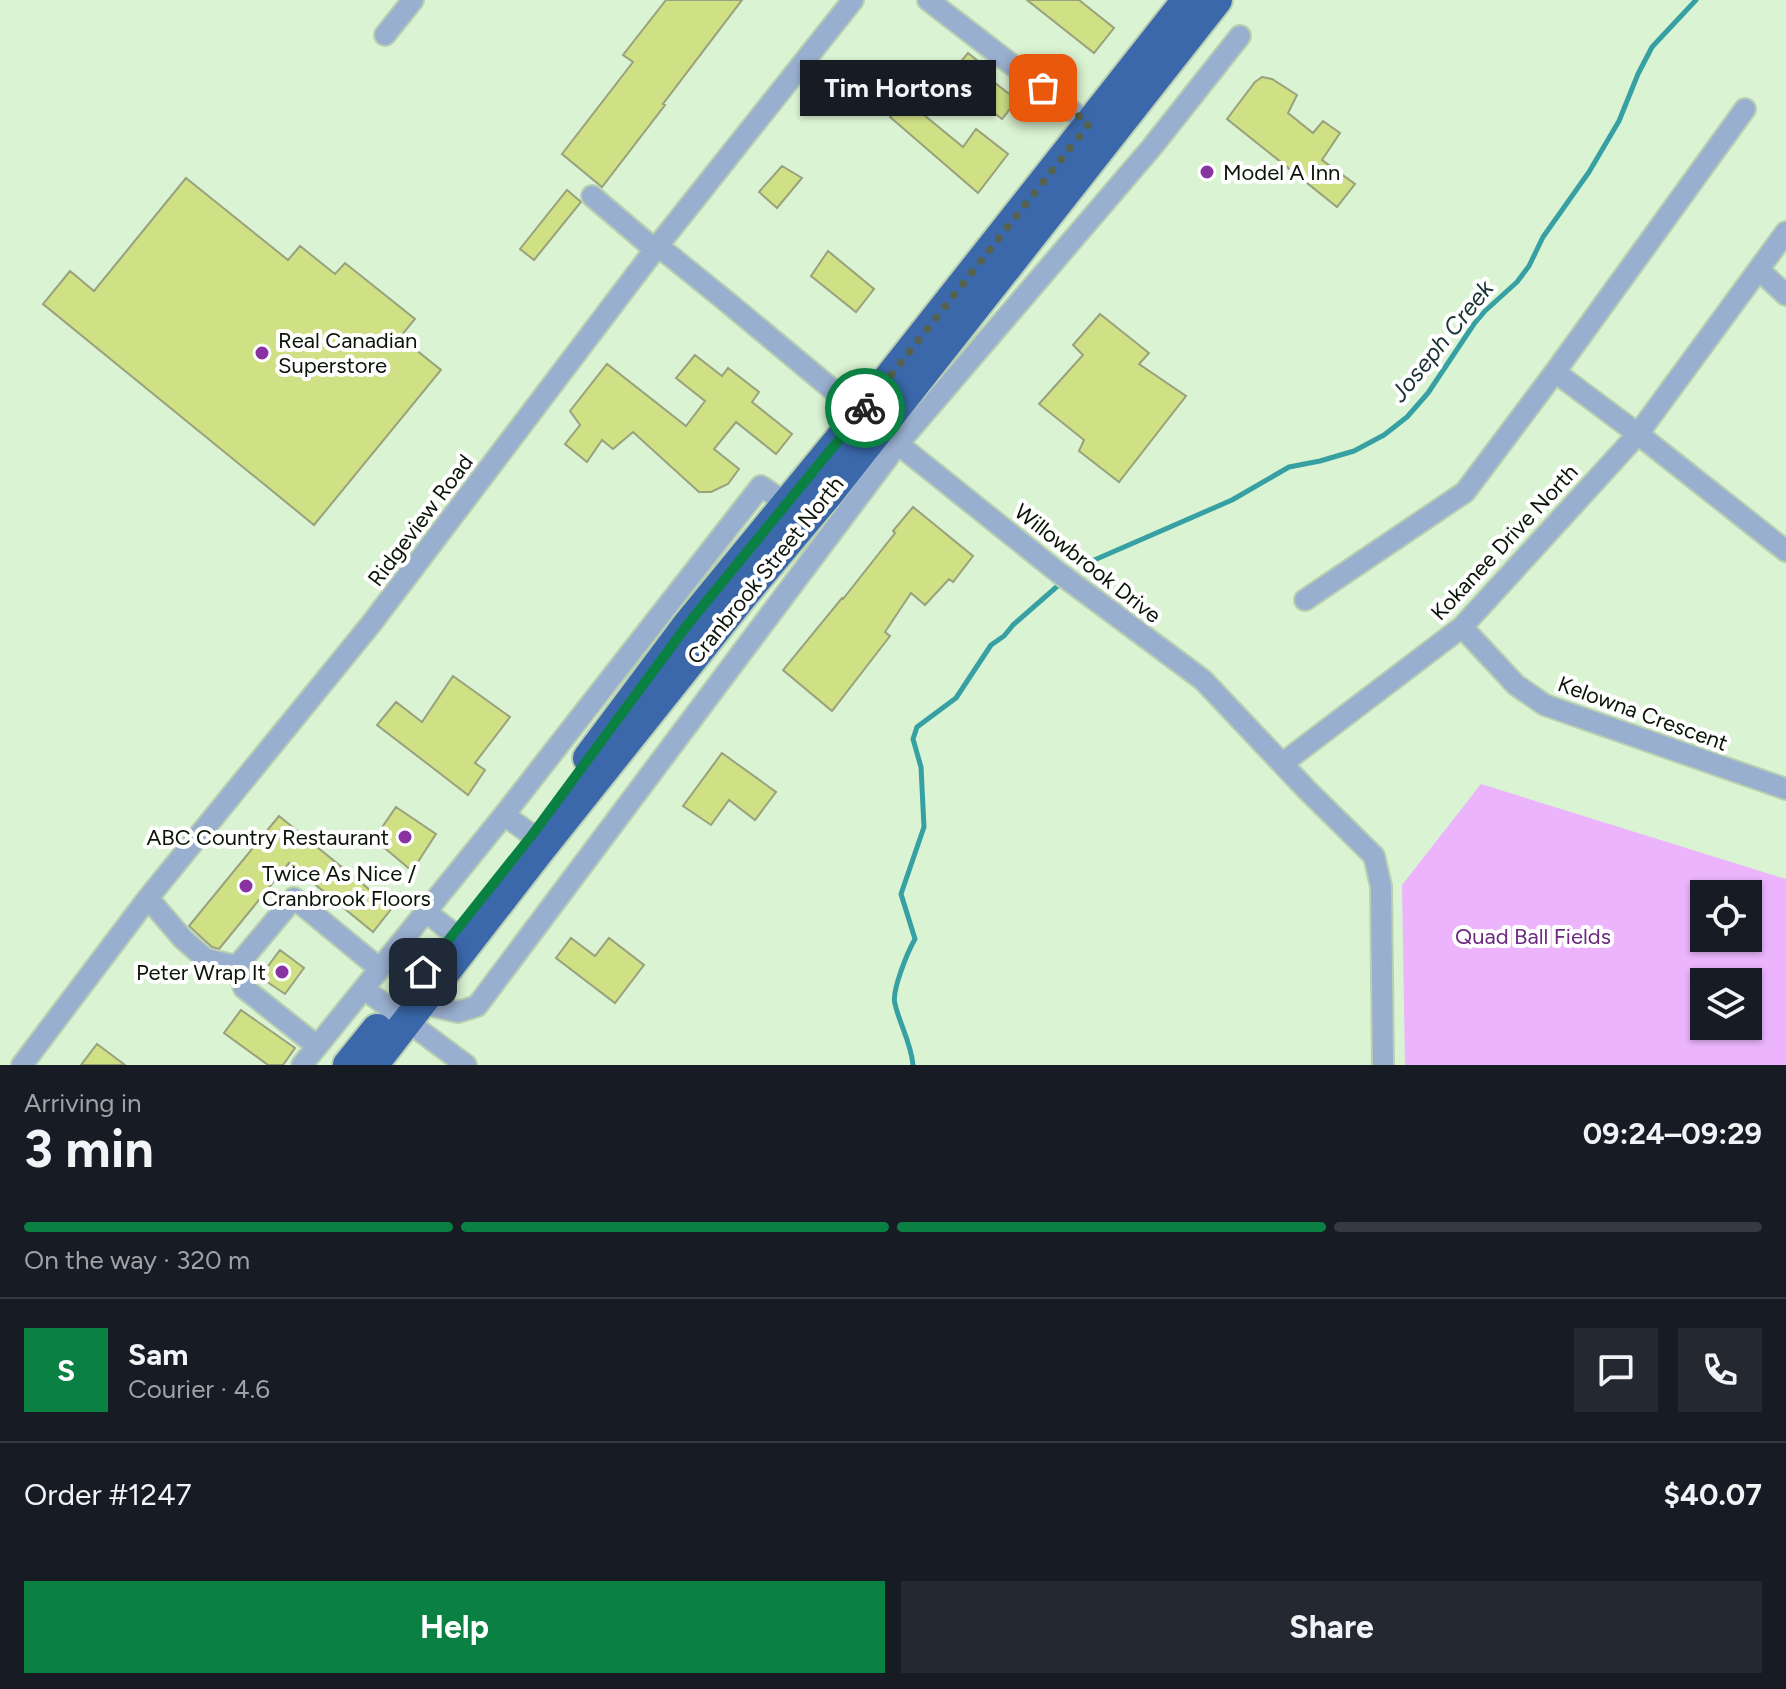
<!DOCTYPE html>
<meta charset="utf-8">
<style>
:root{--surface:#171b24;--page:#242831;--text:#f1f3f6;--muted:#9ea1a6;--line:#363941;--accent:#0b8043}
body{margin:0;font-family:Figtree,sans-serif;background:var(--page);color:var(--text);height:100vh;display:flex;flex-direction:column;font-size:30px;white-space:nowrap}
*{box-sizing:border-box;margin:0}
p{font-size:26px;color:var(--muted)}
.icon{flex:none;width:44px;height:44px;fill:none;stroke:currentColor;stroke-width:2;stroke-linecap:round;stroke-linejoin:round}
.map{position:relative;height:1065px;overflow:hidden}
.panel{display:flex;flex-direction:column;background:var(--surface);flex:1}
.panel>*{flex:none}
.fabs{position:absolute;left:1690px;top:880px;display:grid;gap:16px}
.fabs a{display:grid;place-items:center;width:72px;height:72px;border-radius:0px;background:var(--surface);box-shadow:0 2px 6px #0004;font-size:40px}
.pin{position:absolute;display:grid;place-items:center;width:68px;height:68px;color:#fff;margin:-34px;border-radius:16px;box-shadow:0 4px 12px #0006}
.courier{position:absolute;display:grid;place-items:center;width:80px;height:80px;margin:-40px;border:6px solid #0b8043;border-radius:50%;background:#fff;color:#222;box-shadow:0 2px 10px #0007}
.bubble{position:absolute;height:56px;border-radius:0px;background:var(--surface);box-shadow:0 2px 6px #0004;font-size:26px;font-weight:700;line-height:56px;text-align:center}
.head em{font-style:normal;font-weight:700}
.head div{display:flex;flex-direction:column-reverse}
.head{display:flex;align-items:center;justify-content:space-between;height:136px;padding:0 24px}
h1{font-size:52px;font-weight:700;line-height:60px}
.bar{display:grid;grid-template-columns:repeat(4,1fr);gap:12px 8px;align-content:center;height:96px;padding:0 24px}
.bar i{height:10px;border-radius:6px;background:var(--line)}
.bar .selected{background:var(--accent)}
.bar p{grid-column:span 4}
.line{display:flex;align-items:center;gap:20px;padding:0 24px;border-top:2px solid var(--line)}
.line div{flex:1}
.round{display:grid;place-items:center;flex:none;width:84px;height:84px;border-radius:0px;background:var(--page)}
.button{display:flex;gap:16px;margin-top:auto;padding:16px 24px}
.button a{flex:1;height:92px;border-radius:0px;background:var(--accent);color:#fff;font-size:32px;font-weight:700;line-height:92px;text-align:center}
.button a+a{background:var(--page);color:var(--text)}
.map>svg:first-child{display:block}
.green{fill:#ebb4fd;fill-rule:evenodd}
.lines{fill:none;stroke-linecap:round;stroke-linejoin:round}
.stream{stroke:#37a0a3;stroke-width:5}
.building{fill:#cfe085;stroke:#99a17d;stroke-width:2}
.minor-casing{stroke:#b9cfb2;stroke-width:24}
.highway-casing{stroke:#b9cfb2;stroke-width:34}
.minor{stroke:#99afcf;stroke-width:20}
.highway{stroke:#3a68aa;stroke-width:30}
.done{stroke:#54624f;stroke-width:8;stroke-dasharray:0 14.4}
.route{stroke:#0b8043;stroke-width:10}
.poi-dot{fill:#8833a1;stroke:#fff;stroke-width:3}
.labels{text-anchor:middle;stroke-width:8;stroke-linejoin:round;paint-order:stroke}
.poi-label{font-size:22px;fill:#0c1409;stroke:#fff;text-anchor:start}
.street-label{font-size:22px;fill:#0c1409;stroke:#fff}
.park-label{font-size:22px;fill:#6c2a80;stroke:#fff}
.water-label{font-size:24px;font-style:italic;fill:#1a3232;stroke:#fff}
</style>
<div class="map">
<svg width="1786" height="1065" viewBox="0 0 1786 1065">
<rect width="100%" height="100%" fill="#daf3d2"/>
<path class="green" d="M1481 784 1786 879V1065H1405L1402 885ZM1704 894H1748V938H1704ZM1704 982H1748V1026H1704Z"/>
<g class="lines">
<path class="stream" d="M1092 561 1232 500 1289 467 1320 461 1354 451 1384 435 1407 417 1428 393 1474 324 1485 311 1517 282 1529 266 1543 237 1589 172 1619 121 1638 74 1652 47 1696 0
M913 1065C911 1043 900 1025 895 1004 891 992 908 951 915 939L901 894 924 827 921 767 913 739 917 727 956 698 991 645 1004 636 1013 625 1061 583"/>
</g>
<path class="building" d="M666 0H742L663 104 665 105 602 187 562 154 633 62 623 55Z
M1027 0H1079L1114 28 1094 53Z
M968 53 994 74 990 79 1017 100 1002 119 949 76Z
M1262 77 1272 79 1297 95 1288 113 1313 133 1323 121 1340 133 1322 160 1355 184 1337 207 1227 119 1255 82Z
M907 101 963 147 976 129 1008 154 978 193 890 117Z
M782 166 802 178 777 208 759 192Z
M186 178 288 260 300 246 335 274 345 263 415 319 400 337 441 370 314 525 43 304 70 271 94 291Z
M567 190 581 202 534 260 520 249Z
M828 251 874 289 856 312 811 276Z
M1100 314 1149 353 1139 364 1186 396 1119 482 1079 451 1084 440 1039 404 1083 355 1073 345Z
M695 355 722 376 728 368 759 392 752 402 792 434 776 454 736 422 714 449 739 469 728 484 711 492H699L633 432 613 449 602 440 587 462 565 444 580 425 570 411 607 364 686 426 705 401 676 378Z
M913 507 973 556 953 582 949 579 925 605 911 593 885 632 890 636 832 711 783 670 842 598 843 599 895 533 893 531Z
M453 676 510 717 475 763 485 770 468 795 377 725 396 702 422 722Z
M722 753 776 792 755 820 729 800 711 825 683 806Z
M396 807 436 834 412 871 374 839Z
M279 816 392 908 373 932 289 863 219 949 212 947 189 926Z
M571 938 595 956 609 938 644 965 615 1003 556 958Z
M280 950 304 968 285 994 260 977Z
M241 1010 295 1048 283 1065H268L224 1033Z
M97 1044 125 1065H81Z"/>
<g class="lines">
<defs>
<path id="minor" d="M928 0 1099 132
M385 35 413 0
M592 196 646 242 668 254 726 301 898 444 1059 573 1203 680 1307 790 1374 856 1381 886 1383 1065
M1759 270 1786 295
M1555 372 1638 434 1786 551
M1305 600 1465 492 1555 372 1745 109
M1462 627 1516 685 1545 705 1786 789
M1283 763 1462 627 1638 434 1786 232
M504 815 532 835
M148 898 183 939 206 959 237 966
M426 912 453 933
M364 989 466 1065
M420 1003 458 1012 477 1006 898 444 1152 147 1240 36
M317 1046 244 988 237 966 294 898 380 969
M22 1065 148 898 371 624 656 248 853 0
M302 1065 504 815 761 486 787 504"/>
<path id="highway" d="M588 758 688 624 861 413 1187 0
M348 1065 377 1029
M373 1065 539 851 745 593 829 493 1217 0"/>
</defs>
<use href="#minor" class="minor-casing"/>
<use href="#highway" class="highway-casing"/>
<use href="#minor" class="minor"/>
<use href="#highway" class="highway"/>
</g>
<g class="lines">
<path class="done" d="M865 408 1089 124 1043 88"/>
<path class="route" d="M423 972 532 835 688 624 865 408"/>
</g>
<g class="poi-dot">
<circle cx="1207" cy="172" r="8"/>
<circle cx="262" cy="353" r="8"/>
<circle cx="405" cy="837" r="8"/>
<circle cx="246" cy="886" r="8"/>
<circle cx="282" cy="972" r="8"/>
</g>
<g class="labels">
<g class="poi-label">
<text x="1223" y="180">Model A Inn</text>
<text x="278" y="348">Real Canadian<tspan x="278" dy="25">Superstore</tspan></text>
<text x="389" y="845" text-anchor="end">ABC Country Restaurant</text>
<text x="262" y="881">Twice As Nice /<tspan x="262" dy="25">Cranbrook Floors</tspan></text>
<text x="266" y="980" text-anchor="end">Peter Wrap It</text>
</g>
<g class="street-label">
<text transform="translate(420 520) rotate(-53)" y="8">Ridgeview Road</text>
<text transform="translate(1504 542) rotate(-47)" y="8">Kokanee Drive North</text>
<text transform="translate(1088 563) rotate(38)" y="8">Willowbrook Drive</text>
<text transform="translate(765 570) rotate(-51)" y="8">Cranbrook Street North</text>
<text transform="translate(1643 713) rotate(20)" y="8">Kelowna Crescent</text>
</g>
<g class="park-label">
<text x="1533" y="944">Quad Ball Fields</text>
</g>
<g class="water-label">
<text transform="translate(1442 341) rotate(-51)" y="8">Joseph Creek</text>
</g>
</g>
</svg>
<div class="fabs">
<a><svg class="icon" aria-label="locate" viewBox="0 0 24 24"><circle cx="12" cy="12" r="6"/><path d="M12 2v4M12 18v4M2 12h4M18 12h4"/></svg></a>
<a><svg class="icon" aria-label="layers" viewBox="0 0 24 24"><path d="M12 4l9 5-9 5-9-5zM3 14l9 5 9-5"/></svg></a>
</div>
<div class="pin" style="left:1043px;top:88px;background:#ea580c"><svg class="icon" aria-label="bag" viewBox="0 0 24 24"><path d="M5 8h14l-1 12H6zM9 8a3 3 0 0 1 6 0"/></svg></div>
<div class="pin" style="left:423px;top:972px;background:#1f2937"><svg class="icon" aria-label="home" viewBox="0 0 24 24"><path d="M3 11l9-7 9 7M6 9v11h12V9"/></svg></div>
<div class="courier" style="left:865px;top:408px"><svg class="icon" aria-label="bike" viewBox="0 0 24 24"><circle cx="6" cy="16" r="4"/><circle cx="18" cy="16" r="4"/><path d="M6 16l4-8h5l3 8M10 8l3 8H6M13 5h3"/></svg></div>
<div class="bubble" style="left:800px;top:60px;width:196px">Tim Hortons</div>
</div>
<section class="panel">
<div class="head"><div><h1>3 min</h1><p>Arriving in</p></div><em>09:24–09:29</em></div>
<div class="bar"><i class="selected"></i><i class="selected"></i><i class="selected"></i><i></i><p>On the way · 320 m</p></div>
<div class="line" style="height:144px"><b class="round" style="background:var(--accent);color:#fff">S</b><div><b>Sam</b><p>Courier · 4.6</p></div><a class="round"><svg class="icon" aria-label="chat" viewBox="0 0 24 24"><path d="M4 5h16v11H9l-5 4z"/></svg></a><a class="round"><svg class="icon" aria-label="phone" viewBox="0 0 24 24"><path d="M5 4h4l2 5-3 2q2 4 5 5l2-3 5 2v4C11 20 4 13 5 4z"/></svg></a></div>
<div class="line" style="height:104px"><div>Order #1247</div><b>$40.07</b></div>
<div class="button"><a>Help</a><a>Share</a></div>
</section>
